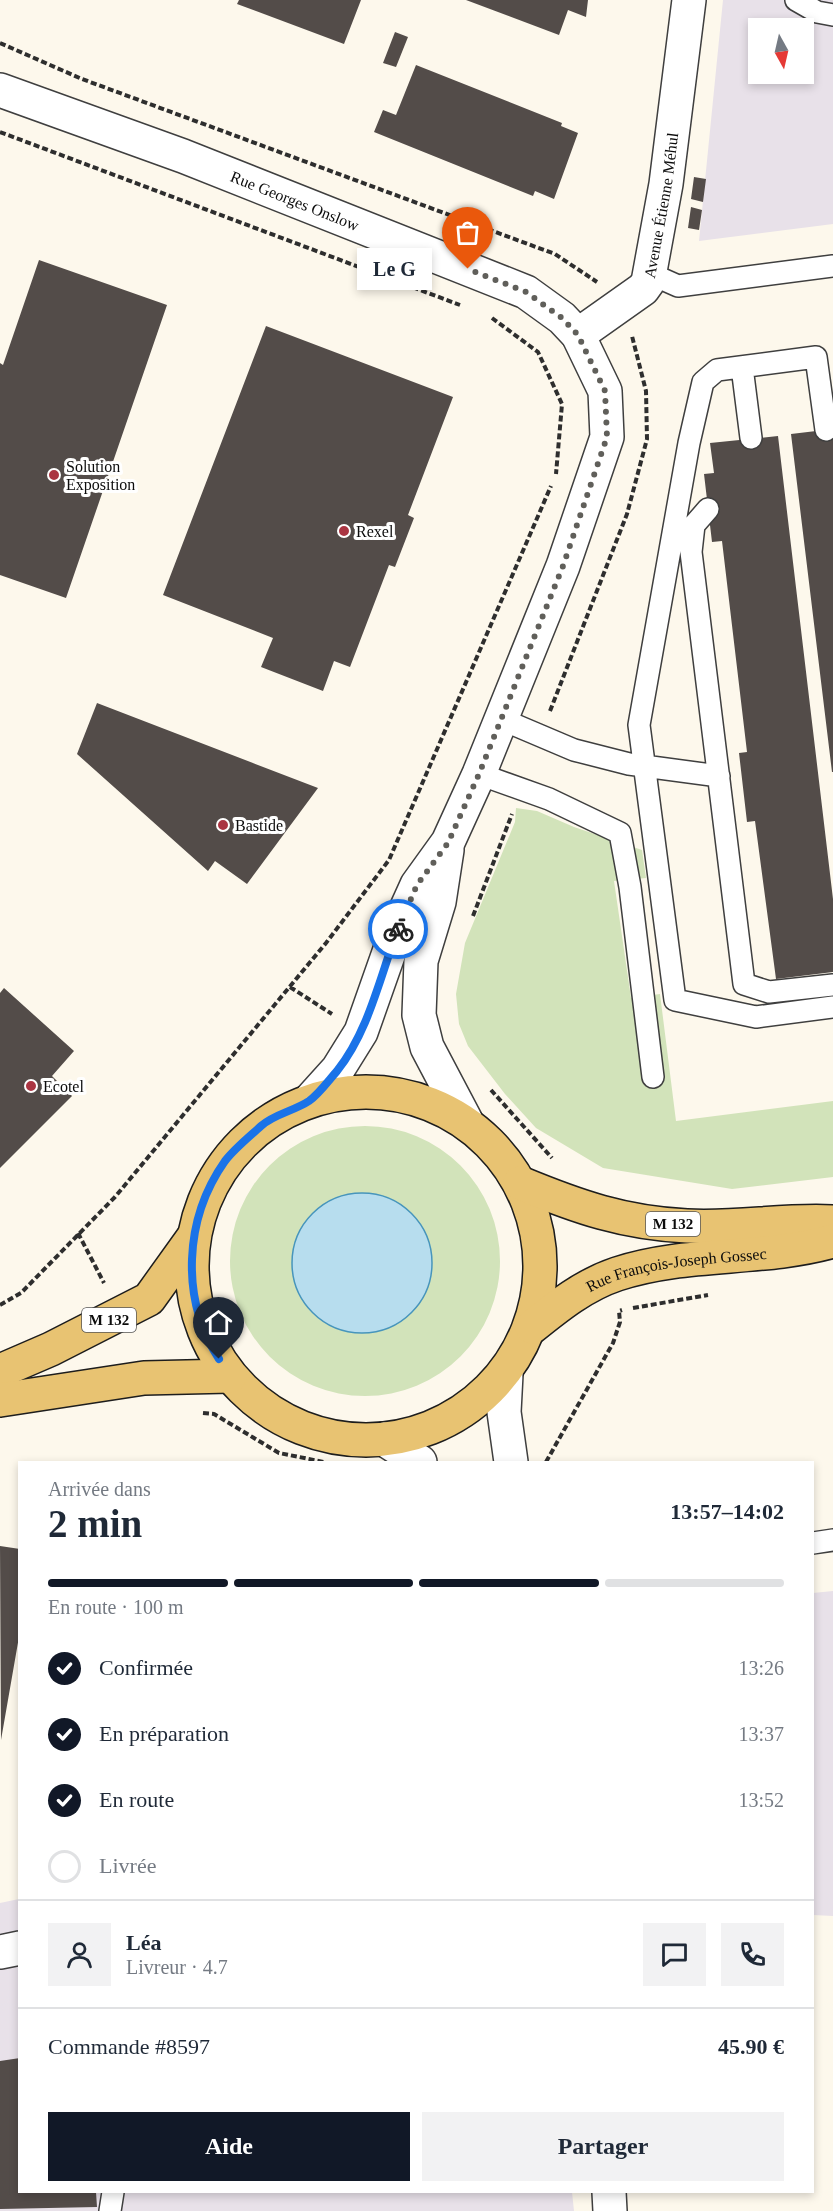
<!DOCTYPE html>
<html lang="fr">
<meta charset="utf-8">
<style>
:root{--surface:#fff;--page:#f2f2f3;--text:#1f2937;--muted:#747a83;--line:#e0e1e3;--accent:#111827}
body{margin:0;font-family:"Times New Roman",serif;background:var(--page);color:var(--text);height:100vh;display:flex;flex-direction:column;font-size:22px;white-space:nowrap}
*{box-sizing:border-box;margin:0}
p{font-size:20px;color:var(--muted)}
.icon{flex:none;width:33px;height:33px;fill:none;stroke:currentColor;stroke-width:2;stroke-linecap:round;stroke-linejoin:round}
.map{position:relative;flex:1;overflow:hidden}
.panel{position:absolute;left:18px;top:1461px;width:796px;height:732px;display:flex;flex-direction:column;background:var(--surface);border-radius:0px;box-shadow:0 3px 9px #0003}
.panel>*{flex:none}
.needle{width:39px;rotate:172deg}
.controls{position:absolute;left:748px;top:18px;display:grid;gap:12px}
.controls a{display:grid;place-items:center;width:66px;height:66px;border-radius:0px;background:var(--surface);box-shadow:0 3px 9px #0003;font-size:30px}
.pin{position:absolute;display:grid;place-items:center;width:51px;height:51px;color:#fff;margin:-62px -26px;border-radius:50% 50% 50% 0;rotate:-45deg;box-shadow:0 0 6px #0007}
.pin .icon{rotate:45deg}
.courier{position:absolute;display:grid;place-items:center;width:60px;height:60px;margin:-30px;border:4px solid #1a73e8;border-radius:50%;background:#fff;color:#222;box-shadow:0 2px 8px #0007}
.bubble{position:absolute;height:42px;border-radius:0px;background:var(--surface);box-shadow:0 3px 9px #0003;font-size:20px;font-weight:800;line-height:42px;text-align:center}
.headline em{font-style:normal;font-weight:800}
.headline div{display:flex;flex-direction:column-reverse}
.headline{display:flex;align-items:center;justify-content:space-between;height:102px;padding:0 30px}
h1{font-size:39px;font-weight:800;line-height:45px}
.bar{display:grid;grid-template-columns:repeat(4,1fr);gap:9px 6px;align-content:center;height:72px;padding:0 30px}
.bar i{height:8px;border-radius:4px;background:var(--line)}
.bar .active{background:var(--accent)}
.bar p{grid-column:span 4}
.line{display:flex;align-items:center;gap:15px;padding:0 30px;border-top:2px solid var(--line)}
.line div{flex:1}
.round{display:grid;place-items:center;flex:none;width:63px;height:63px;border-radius:0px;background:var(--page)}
ol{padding:0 30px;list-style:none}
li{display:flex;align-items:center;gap:18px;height:66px}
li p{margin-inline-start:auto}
li .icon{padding:6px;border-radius:50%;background:var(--accent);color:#fff;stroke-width:4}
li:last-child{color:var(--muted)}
li i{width:33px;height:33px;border:3px solid var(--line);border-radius:50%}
.action{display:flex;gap:12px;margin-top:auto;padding:12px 30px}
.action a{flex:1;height:69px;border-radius:0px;background:var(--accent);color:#fff;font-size:24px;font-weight:800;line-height:69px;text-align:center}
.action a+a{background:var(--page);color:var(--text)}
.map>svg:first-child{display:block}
.industrial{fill:#e8e1e9;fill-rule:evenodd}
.green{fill:#d2e3ba}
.water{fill:#b7ddee;stroke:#4795bc;stroke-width:1.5}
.building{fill:#534c49}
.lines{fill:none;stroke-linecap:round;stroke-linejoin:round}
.lane-casing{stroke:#3f3f3f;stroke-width:24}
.street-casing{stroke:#3f3f3f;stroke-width:36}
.primary-casing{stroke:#1d1d1d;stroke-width:36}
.path{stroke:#2e2e2e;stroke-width:4;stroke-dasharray:6 3;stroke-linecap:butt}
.lane{stroke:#fff;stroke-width:21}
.street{stroke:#fff;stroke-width:33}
.primary{stroke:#e8c372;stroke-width:33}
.done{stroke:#605f5a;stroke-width:6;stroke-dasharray:0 10.8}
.route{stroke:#1a73e8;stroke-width:8}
.poi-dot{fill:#aa3542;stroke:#fff;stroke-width:2}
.labels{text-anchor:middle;stroke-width:6;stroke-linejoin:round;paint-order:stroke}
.shield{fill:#fff;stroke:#555;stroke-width:1.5}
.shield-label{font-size:15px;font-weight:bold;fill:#0c0c0c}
.street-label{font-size:16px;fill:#0c0c0c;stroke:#fff}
.poi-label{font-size:16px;fill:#0c0c0c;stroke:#fff;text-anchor:start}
</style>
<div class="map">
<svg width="833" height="2211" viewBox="0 0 833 2211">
<rect width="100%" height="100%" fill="#fdf8ec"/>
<path class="industrial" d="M723 0H833V224L699 241ZM759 28H804V74H759Z
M833 1591V1916L813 1915V1593Z
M19 1899 20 2192H572L574 2211H0V1903Z"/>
<path class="green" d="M516 808 537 811 574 827 642 850 646 878 614 881 631 998 660 994 676 1121 833 1101V1177L732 1189 603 1168 536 1128 505 1094 468 1046 459 1024 456 994 465 943 515 822Z
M230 1261a135 135 0 1 1 270 0a135 135 0 1 1-270 0Z"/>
<path class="water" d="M292 1263a70 70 0 1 1 140 0a70 70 0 1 1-140 0Z"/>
<path class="building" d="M239 0H361L344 44 237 4Z
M466 0H588L586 17 568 10 559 35Z
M395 32 408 37 396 67 383 63Z
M416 65 562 123 561 126 578 133 554 199 535 191 533 196 374 132 383 110 396 115Z
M694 177 706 179 703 202 691 199Z
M691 207 702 210 699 230 688 228Z
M39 260 167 305 66 598 0 575V363L3 365Z
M266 326 453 397 408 515 414 518 395 567 389 565 350 667 334 661 323 691 261 667 273 638 163 595Z
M833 429V772H832L791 434Z
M778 436 833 899V972L776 979 755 821 747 822 739 753 747 752 722 541 712 542 704 474 714 473 710 443Z
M97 703 318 788 247 884 215 861 208 871 77 754Z
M4 988 74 1051 52 1076 72 1096 0 1168V993Z
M0 1546 20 1549V1631L1 1740Z
M20 2058V2192H96L97 2207 0 2209V2061Z"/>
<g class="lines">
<defs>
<path id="lane" d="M796 0 817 12 833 15
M651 274 678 286 833 266
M742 367 751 438
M826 430 816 357 717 370 703 382 689 443 639 725 675 1000 756 1017 833 1007
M708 509 694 525 691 552 744 984 769 992 833 985
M501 719 574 750 629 764 719 776
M479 774 549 799 620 833 630 887 653 1077
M813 1543 833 1540
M110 2211 113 2192"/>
<g id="street">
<path id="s1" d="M0 90 183 156 526 292 562 318 578 335 605 391 607 437 563 566 479 774 448 842 417 885 398 927 361 1032 338 1069 310 1100"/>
<path id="s2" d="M578 335 643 289 648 282 666 184 689 0"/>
<path d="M447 850 439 902 421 961 419 1015 427 1047 466 1121"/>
<path d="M506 1374 504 1412 511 1462"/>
<path d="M384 1439 420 1462"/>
<path d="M0 1952 20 1948"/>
<path d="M609 2192 610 2211"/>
</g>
<g id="primary">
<circle cx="366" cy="1266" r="174"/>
<path d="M520 1183C578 1207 624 1223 687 1226 736 1229 784 1219 833 1222"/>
<path id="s3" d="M532 1327C558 1306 584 1285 617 1274 686 1251 763 1261 833 1241"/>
<path d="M0 1371 51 1349 149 1299 192 1239"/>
<path d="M0 1400 144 1378 230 1376"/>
</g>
</defs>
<use href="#lane" class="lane-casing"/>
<use href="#street" class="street-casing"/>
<use href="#primary" class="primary-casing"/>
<path class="path" d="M0 43 82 79 555 254 597 282
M0 132 460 305
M492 318 538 352 562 404 556 474
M550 711 627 514 647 439 646 391 632 336
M473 916 512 814
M290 987 332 1014
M491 1090 552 1158
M78 1233 104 1283
M0 1305 21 1293 115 1197 326 943 389 860 551 486
M633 1308 708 1295
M203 1413 214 1414 279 1453 324 1462
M546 1462 613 1343 620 1322 619 1311 622 1310"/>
<use href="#lane" class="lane"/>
<use href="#street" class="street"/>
<use href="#primary" class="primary"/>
</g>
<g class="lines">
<path class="done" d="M398 929 417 885 448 843 479 774 563 566 607 437 605 391 578 335 562 318 526 292 468 269"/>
<path class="route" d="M219 1359C180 1299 184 1219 225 1161 234 1149 249 1137 261 1126 274 1114 294 1111 309 1101 319 1094 329 1080 337 1071 369 1031 380 976 398 929"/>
</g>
<g class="poi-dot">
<circle cx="54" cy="475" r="6"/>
<circle cx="344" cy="531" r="6"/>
<circle cx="223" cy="825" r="6"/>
<circle cx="31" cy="1086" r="6"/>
</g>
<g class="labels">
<g class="shield">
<rect x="646" y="1212" width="54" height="24" rx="4.5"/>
<rect x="82" y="1308" width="54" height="24" rx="4.5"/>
</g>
<g class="shield-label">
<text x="673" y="1229">M 132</text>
<text x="109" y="1325">M 132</text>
</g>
<g class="street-label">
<text dy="6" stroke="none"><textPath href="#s1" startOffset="315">Rue Georges Onslow</textPath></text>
<text dy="6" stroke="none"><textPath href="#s2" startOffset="166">Avenue Étienne Méhul</textPath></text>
<text dy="6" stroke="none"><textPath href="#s3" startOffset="160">Rue François-Joseph Gossec</textPath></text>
</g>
<g class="poi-label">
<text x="66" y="472">Solution<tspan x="66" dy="18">Exposition</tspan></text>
<text x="356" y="537">Rexel</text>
<text x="235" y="831">Bastide</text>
<text x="43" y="1092">Ecotel</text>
</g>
</g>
</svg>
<div class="controls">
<a><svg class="needle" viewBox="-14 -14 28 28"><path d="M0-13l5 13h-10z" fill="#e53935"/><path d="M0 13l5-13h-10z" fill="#747a83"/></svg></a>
</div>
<div class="pin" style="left:468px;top:269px;background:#ea580c"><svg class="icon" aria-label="bag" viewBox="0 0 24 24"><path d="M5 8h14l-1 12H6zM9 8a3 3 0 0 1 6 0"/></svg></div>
<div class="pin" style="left:219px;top:1359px;background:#1f2937"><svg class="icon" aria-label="home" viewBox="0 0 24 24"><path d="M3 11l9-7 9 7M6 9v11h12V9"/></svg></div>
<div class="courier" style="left:398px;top:929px"><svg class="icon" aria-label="bike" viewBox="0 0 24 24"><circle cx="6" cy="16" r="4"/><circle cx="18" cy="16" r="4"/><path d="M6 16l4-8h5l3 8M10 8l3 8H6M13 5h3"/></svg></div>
<div class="bubble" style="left:357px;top:248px;width:75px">Le G</div>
<section class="panel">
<div class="headline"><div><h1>2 min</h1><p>Arrivée dans</p></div><em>13:57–14:02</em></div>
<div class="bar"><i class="active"></i><i class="active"></i><i class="active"></i><i></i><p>En route · 100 m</p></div>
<ol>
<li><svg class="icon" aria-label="check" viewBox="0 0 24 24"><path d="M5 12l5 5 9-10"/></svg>Confirmée<p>13:26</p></li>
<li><svg class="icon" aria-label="check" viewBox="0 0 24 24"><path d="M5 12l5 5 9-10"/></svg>En préparation<p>13:37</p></li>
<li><svg class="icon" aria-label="check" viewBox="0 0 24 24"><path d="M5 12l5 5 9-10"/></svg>En route<p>13:52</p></li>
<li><i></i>Livrée</li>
</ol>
<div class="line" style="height:108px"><a class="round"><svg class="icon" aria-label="person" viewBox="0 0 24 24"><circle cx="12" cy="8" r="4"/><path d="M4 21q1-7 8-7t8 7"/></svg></a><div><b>Léa</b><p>Livreur · 4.7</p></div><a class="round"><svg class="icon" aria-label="chat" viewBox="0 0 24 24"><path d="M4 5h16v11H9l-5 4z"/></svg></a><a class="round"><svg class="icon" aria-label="phone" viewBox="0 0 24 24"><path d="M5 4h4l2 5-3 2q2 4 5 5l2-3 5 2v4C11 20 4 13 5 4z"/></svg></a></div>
<div class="line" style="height:78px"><div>Commande #8597</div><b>45.90 €</b></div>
<div class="action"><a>Aide</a><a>Partager</a></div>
</section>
</div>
